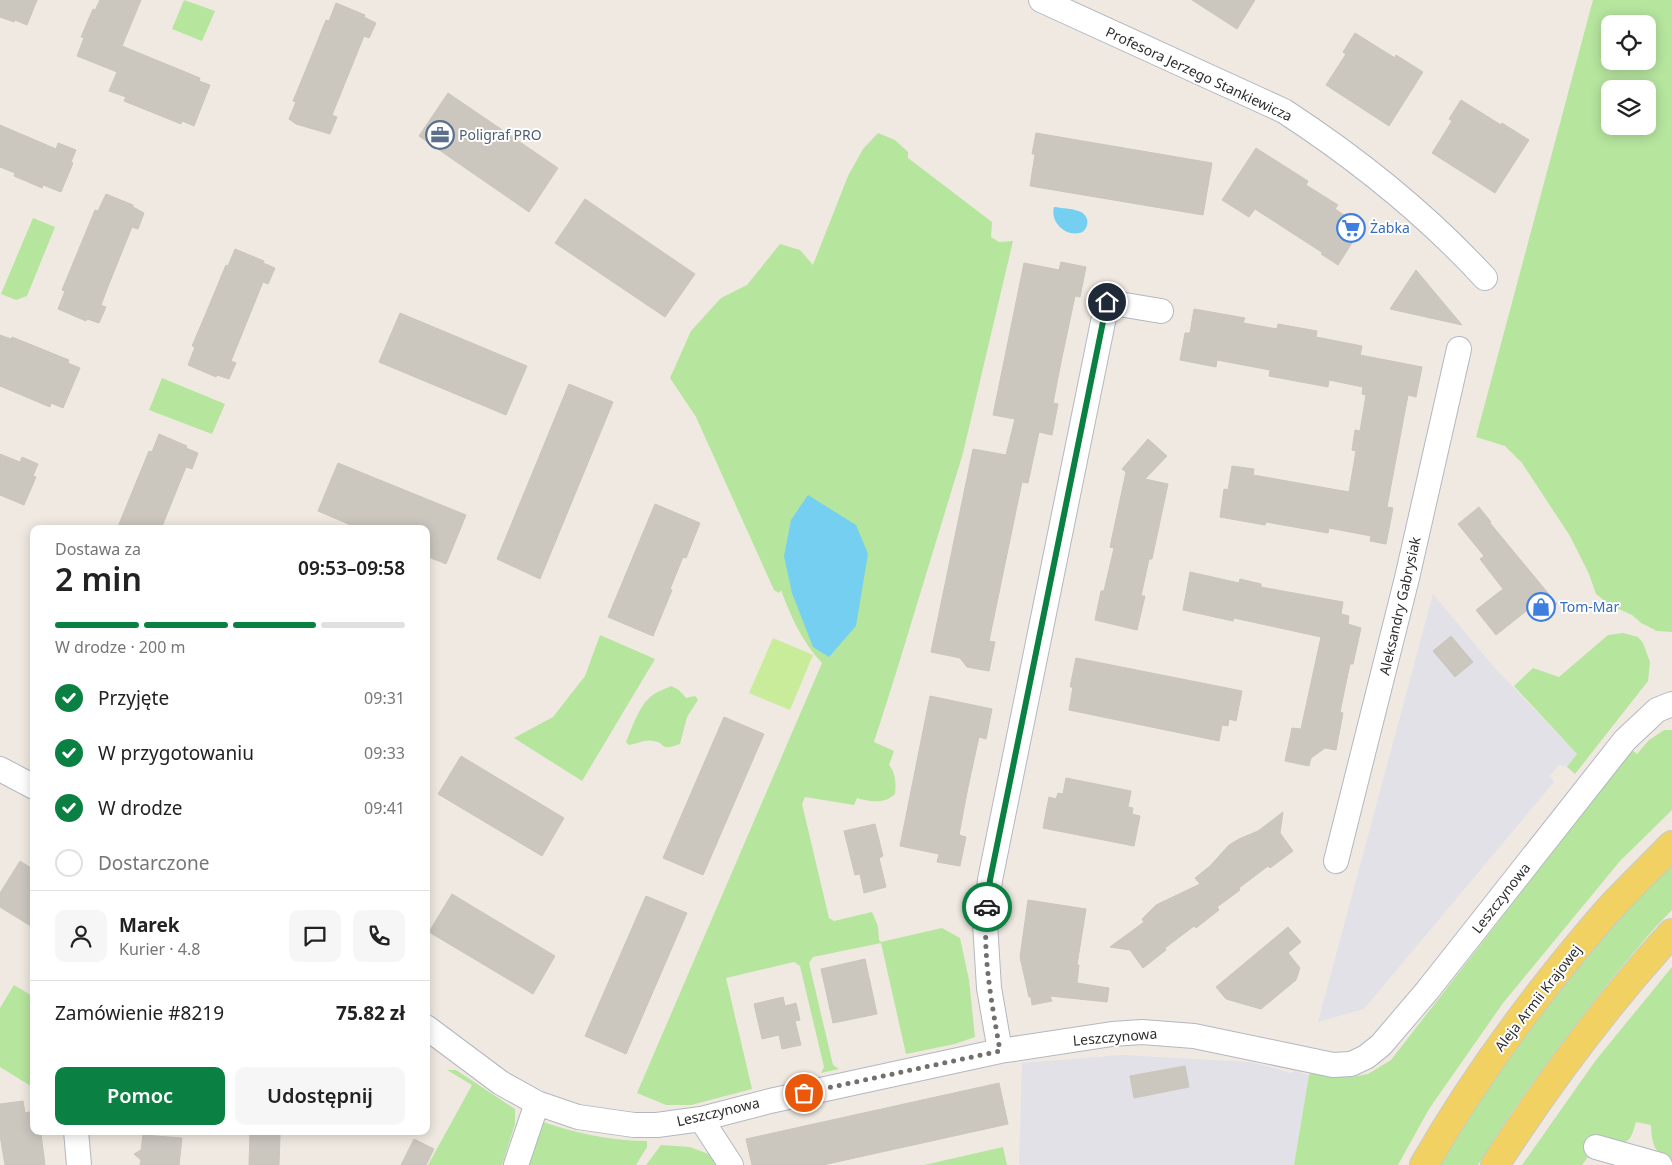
<!DOCTYPE html>
<html lang="pl">
<meta charset="utf-8">
<style>
:root{--surface:#fff;--page:#f6f6f6;--text:#222;--muted:#767676;--line:#e0e0e0;--accent:#0b8043}
body{margin:0;font-family:"Noto Sans",sans-serif;background:var(--page);color:var(--text);height:100vh;display:flex;flex-direction:column;font-size:19px;white-space:nowrap}
*{box-sizing:border-box;margin:0}
p{font-size:16px;color:var(--muted)}
.icon{flex:none;width:28px;height:28px;fill:none;stroke:currentColor;stroke-width:2;stroke-linecap:round;stroke-linejoin:round}
.map{position:relative;flex:1;overflow:hidden}
.drawer{position:absolute;left:30px;top:525px;width:400px;height:610px;display:flex;flex-direction:column;background:var(--surface);border-radius:10px;box-shadow:0 2px 12px #0003}
.drawer>*{flex:none}
.fabs{position:absolute;left:1601px;top:15px;display:grid;gap:10px}
.fabs a{display:grid;place-items:center;width:55px;height:55px;border-radius:10px;background:var(--surface);box-shadow:0 2px 12px #0003;font-size:25px}
.pin{position:absolute;display:grid;place-items:center;width:42px;height:42px;color:#fff;margin:-21px;border:2px solid #fff;border-radius:50%;box-shadow:0 1px 5px #0007}
.courier{position:absolute;display:grid;place-items:center;width:50px;height:50px;margin:-25px;border:4px solid #0b8043;border-radius:50%;background:#fff;color:#222;box-shadow:0 1px 6px #0007}
.overview em{font-style:normal;font-weight:600}
.overview div{display:flex;flex-direction:column-reverse}
.overview{display:flex;align-items:center;justify-content:space-between;height:85px;padding:0 25px}
h1{font-size:32px;font-weight:600;line-height:38px}
.bar{display:grid;grid-template-columns:repeat(4,1fr);gap:8px 5px;align-content:center;height:60px;padding:0 25px}
.bar i{height:6px;border-radius:4px;background:var(--line)}
.bar .on{background:var(--accent)}
.bar p{grid-column:span 4}
.line{display:flex;align-items:center;gap:12px;padding:0 25px;border-top:1px solid var(--line)}
.line div{flex:1}
.round{display:grid;place-items:center;flex:none;width:52px;height:52px;border-radius:10px;background:var(--page)}
ol{padding:0 25px;list-style:none}
li{display:flex;align-items:center;gap:15px;height:55px}
li p{margin-inline-start:auto}
li .icon{padding:5px;border-radius:50%;background:var(--accent);color:#fff;stroke-width:4}
li:last-child{color:var(--muted)}
li i{width:28px;height:28px;border:2px solid var(--line);border-radius:50%}
.primary-button{display:flex;gap:10px;margin-top:auto;padding:10px 25px}
.primary-button a{flex:1;height:58px;border-radius:10px;background:var(--accent);color:#fff;font-size:20px;font-weight:600;line-height:58px;text-align:center}
.primary-button a+a{background:var(--page);color:var(--text)}
.map>svg:first-child{display:block}
.industrial{fill:#e3e1e8}
.green{fill:#b6e59e;fill-rule:evenodd}
.pitch{fill:#c9ec9a}
.water{fill:#75cff0}
.building{fill:#cbc7bf;stroke:#cbc5ba}
.lines{fill:none;stroke-linecap:round;stroke-linejoin:round}
.minor-casing{stroke:#b4b7c1;stroke-width:26}
.major-casing{stroke:#c9c9c9;stroke-width:30}
.minor{stroke:#fff;stroke-width:24}
.major{stroke:#f2d163;stroke-width:28}
.done{stroke:#726f6d;stroke-width:5;stroke-dasharray:0 9}
.route{stroke:#0b8043;stroke-width:6}
.labels{text-anchor:middle;stroke-width:4;stroke-linejoin:round;paint-order:stroke}
.street-label{font-size:14px;fill:#2e2e2e;stroke:#fff}
.service-label{font-size:14px;fill:#4e5e75;stroke:#fff;text-anchor:start}
.shop-label{font-size:14px;fill:#366cbe;stroke:#fff;text-anchor:start}
</style>
<div class="map">
<svg width="1672" height="1165" viewBox="0 0 1672 1165">
<rect width="100%" height="100%" fill="#efe9e1"/>
<path class="industrial" d="M1433 594 1494 667 1577 754 1567 767 1559 765 1554 771 1550 776 1554 782 1364 1009 1318 1022Z
M1122 1055 1251 1062 1291 1073 1295 1071 1309 1075 1294 1165H1019L1022 1063Z"/>
<path class="green" d="M184 0 215 11 202 41 172 29Z
M1593 0H1672V632L1657 631 1641 623 1632 615 1610 605 1596 594 1589 574 1570 536 1522 463 1505 446 1476 437ZM1610 24H1648V61H1610ZM1610 89H1648V126H1610Z
M878 133 895 140 908 152V158L992 222 991 237 999 242 1013 241 963 453 896 673 874 742 894 751 889 765C896 773 896 784 895 794 885 804 869 802 857 798L854 805 805 797 802 804 829 918 834 921 872 912 878 926 879 940 881 942 942 928 960 938 969 980 975 1037 955 1044 906 1054 881 943 813 957 809 963 833 1065 839 1069 821 1073 824 1067 800 966 794 962 726 978 752 1089 691 1105H666L637 1093 822 663C802 642 791 617 781 590L779 593 774 590 696 417 670 378 691 331 721 298 747 285 780 244 800 250 813 265 848 176 863 149Z
M33 218 55 227 27 296 16 300 1 294Z
M162 378 225 404 212 434 149 410Z
M1623 633 1638 637 1643 643 1650 662 1648 681 1575 774 1567 767 1577 754 1514 686 1533 668 1559 677 1608 635Z
M600 635 655 659 582 781 514 738 553 717 585 676Z
M671 686 679 690 686 698 695 696 698 700 687 717 680 744C658 752 668 743 653 741 644 739 637 744 629 745L626 742C632 728 638 708 650 697 656 692 665 689 671 686Z
M1664 730H1672V810L1620 861 1503 1003 1429 1109 1398 1165H1294L1309 1075 1313 1071 1351 1077 1368 1074 1391 1060 1632 750 1637 754 1649 740Z
M1672 862V910C1647 935 1625 963 1602 991 1558 1047 1515 1104 1478 1165H1439L1471 1112 1533 1021 1628 908Z
M1672 967V1160C1653 1154 1652 1142 1651 1125L1636 1122C1634 1127 1633 1134 1630 1138 1622 1149 1603 1139 1594 1137L1586 1156 1588 1157 1582 1165H1522L1596 1060Z
M14 985 34 997V1088L0 1067V1008Z
M447 1070H456L515 1109V1124L502 1165H428L472 1085Z
M540 1121C575 1133 610 1141 647 1141V1147L636 1165H525Z
M661 1145 690 1147 711 1155 718 1165H646Z
M1003 1147 1007 1165H924Z"/>
<path class="pitch" d="M773 638 813 655 790 710 749 693Z"/>
<path class="water" d="M1054 207C1066 209 1091 208 1087 225 1086 229 1083 233 1079 233 1064 236 1050 221 1054 207Z
M808 495 856 525 868 554 856 626 829 657 813 647 792 593 784 556 791 520Z"/>
<path class="building" d="M0 0H37L27 25 15 20 14 22 0 17Z
M100 0H141L122 46 200 78 199 81 210 85 194 126 182 121 181 124 124 101 126 97 109 91 117 72 77 56 84 38 81 37 93 9 95 10Z
M1192 0H1255L1237 29Z
M336 3 365 15 364 17 376 23 369 38 364 36 332 115 337 117 330 134 296 124 289 119 296 102 293 101 305 72 326 20 329 21Z
M1355 33 1395 58 1396 55 1423 72 1389 126 1326 85 1346 54 1343 52Z
M448 93 558 168 529 212 419 136Z
M1461 100 1501 125 1502 123 1529 140 1495 193 1432 153 1452 121 1449 119Z
M0 125 56 149 58 143 76 150 71 162 73 163 61 192 43 185 42 188 14 176 15 173 0 167Z
M1036 133 1212 163 1203 215 1030 186 1035 154H1032Z
M1256 148 1308 181 1306 185 1338 205 1335 209 1362 227 1338 265 1321 254 1323 253 1255 209 1249 217 1222 200Z
M106 194 133 205V207L144 213 138 229 132 227 107 289 101 305 106 307 99 323 87 319 86 321 58 309 65 291 62 290 95 210 98 211Z
M585 199 695 274 665 317 555 243Z
M235 249 264 261 263 263 275 268 268 284 263 282 231 361 236 363 229 379 217 375 216 377 188 365 195 347 192 346 204 318 226 265 228 266Z
M1061 262 1086 267 1080 297 1075 296 1061 362 1053 403 1058 404 1052 435 1039 432 1028 483 1022 482 989 641 995 642 989 671 967 667 960 658 931 652 973 449 1006 455 1015 419 993 415 1024 263 1059 270Z
M1416 270 1436 294 1462 325 1390 309Z
M1194 309 1245 318 1243 323 1277 329 1278 324 1317 331 1316 337 1362 346 1360 355 1422 367 1416 397 1408 395 1387 507 1393 508 1386 544 1370 541 1371 536 1329 528 1328 533 1266 522 1265 525 1220 517 1224 489 1228 490 1232 466 1254 469 1253 475 1349 492 1356 451 1352 450 1355 430 1360 431 1366 395 1362 394 1363 387 1329 380 1328 387 1269 376 1270 370 1217 360 1216 367 1180 360 1185 333H1190Z
M400 313 527 366 506 415 379 362Z
M0 335 11 339 12 337 69 360 68 363 80 368 63 408 51 403 50 407 0 386Z
M569 384 613 402 540 579 497 559Z
M159 434 187 446 186 448 198 453 192 469 186 467 161 529H117L149 451 152 452Z
M1148 439 1167 456 1145 479 1168 484 1152 559H1149L1141 596H1145L1137 630 1095 620 1101 591H1104L1114 548 1110 547 1126 472 1122 469Z
M0 454 20 462 22 457 38 464 33 476 36 477 24 505 0 495Z
M338 463 466 515 446 564 426 556V529H360L318 511Z
M655 504 700 523 686 558 683 557 670 589 672 590 653 636 608 617Z
M1479 507 1491 522 1490 523 1557 604 1539 619 1530 608 1496 635 1476 610 1503 589 1480 559 1484 556 1458 524Z
M1190 572 1239 583 1240 579 1261 584V587L1343 602 1341 614 1349 616 1348 624 1361 628 1353 664H1350L1346 683 1340 712 1343 713 1336 750 1325 748 1311 758 1309 766 1285 761 1292 728 1301 729 1321 637 1234 618 1233 621 1183 610Z
M1451 636 1473 662 1455 677 1433 651Z
M1076 658 1242 691 1236 721 1229 719 1228 726 1222 725 1219 741 1069 710 1073 687H1070Z
M930 696 992 709 986 739 979 737 968 787 959 835 966 837 960 866 937 862 939 854 900 846Z
M724 717 764 734 703 875 663 858Z
M461 756 564 818 542 856 438 794Z
M1066 778 1131 791 1128 807 1133 808 1132 814 1140 816 1134 846 1043 828 1049 797 1056 799 1058 793 1063 794Z
M1283 812 1280 833 1293 851 1270 868 1268 866 1239 888 1240 890 1217 907 1219 910 1196 928 1194 926 1165 948 1166 950 1143 968 1130 950 1110 947 1144 922 1142 919 1156 905 1200 884 1195 878 1210 866 1229 845 1239 839 1258 831Z
M875 824 883 856 879 858 886 887 864 893 860 874 855 875 844 831Z
M20 861 34 870V928L0 907V893Z
M452 894 555 956 533 994 429 932Z
M646 896 687 913 626 1054 585 1036Z
M1028 900 1086 909 1077 965H1079L1077 983 1109 988 1107 1002 1050 996 1052 1001 1032 1005 1031 997H1029L1020 957Z
M1288 927 1301 942 1288 953 1300 968 1296 980 1261 1009 1226 999 1216 987Z
M865 959 877 1014 833 1023 821 969Z
M783 997 785 1006 796 1003 800 1020 795 1021 801 1045 782 1049 779 1035 762 1039 754 1004Z
M1185 1066 1189 1087 1134 1098 1130 1076Z
M999 1083 1008 1124 823 1165H752L746 1139Z
M23 1101 25 1113 34 1111V1135L41 1134 45 1165H5L0 1135V1104Z
M250 1134 280 1135 279 1165H249Z
M143 1135 182 1138 179 1165H140L141 1160 134 1154 141 1150Z
M414 1139 434 1149 426 1165H401Z"/>
<g class="lines">
<defs>
<path id="minor" d="M1041 0 1284 111C1356 158 1427 215 1485 278
M0 769 34 787
M1336 861 1407 578 1459 349
M426 1027 501 1083 537 1103 578 1117 634 1125H657L701 1119 770 1101 1000 1051 1112 1034 1142 1032 1194 1036 1333 1065 1351 1064 1366 1057 1381 1045 1427 991 1625 740 1657 710 1672 704
M1000 1051 989 988 985 923 990 880 1107 302 1161 311
M701 1119 731 1165
M76 1131 79 1165
M1596 1147 1660 1165
M516 1165 537 1103"/>
<path id="major" d="M1424 1165C1475 1076 1536 994 1603 916 1625 891 1649 869 1672 845
M1495 1165C1548 1083 1606 1005 1672 933"/>
</defs>
<use href="#minor" class="minor-casing"/>
<use href="#major" class="major-casing"/>
<use href="#minor" class="minor"/>
<use href="#major" class="major"/>
</g>
<g class="lines">
<path class="done" d="M804 1093 1000 1051C992 1004 982 955 987 907"/>
<path class="route" d="M987 907 990 880 1107 302"/>
</g>
<defs>
<symbol id="office-ring" viewBox="-11 -11 22 22"><circle r="9.5" fill="#fff" stroke="#5c6f8a" stroke-width="1.5"/><path d="M-6-3h4V-5.5h4V-3h4V5H-6ZM-1-4.5V-3h2v-1.5ZM-6 0V1H6V0Z" fill="#5c6f8a"/></symbol>
<symbol id="supermarket-ring" viewBox="-11 -11 22 22"><circle r="9.5" fill="#fff" stroke="#3f7fe0" stroke-width="1.5"/><path d="M-6-5.5h2.5l.6 2H6L4.5 2H-2.5L-4.4-4H-6ZM-1.5 3.2a1.3 1.3 0 1 0 .1 0ZM3 3.2a1.3 1.3 0 1 0 .1 0Z" fill="#3f7fe0"/></symbol>
<symbol id="shop-ring" viewBox="-11 -11 22 22"><circle r="9.5" fill="#fff" stroke="#3f7fe0" stroke-width="1.5"/><path d="M-5-2.5h2.3a2.7 3.5 0 0 1 5.4 0H5L5.5 6h-11ZM-1.5-2.5h3a1.5 2.3 0 0 0-3 0Z" fill="#3f7fe0"/></symbol>
</defs>
<g fill-rule="evenodd">
<use href="#office-ring" x="424" y="119" width="32" height="32"/>
<use href="#supermarket-ring" x="1335" y="212" width="32" height="32"/>
<use href="#shop-ring" x="1525" y="591" width="32" height="32"/>
</g>
<g class="labels">
<g class="street-label">
<text transform="translate(1199 74) rotate(25)" y="5">Profesora Jerzego Stankiewicza</text>
<text transform="translate(1400 606) rotate(-77)" y="5">Aleksandry Gabrysiak</text>
<text transform="translate(1501 898) rotate(-52)" y="5">Leszczynowa</text>
<text transform="translate(1538 998) rotate(-52)" y="5">Aleja Armii Krajowej</text>
<text transform="translate(1115 1037) rotate(-5)" y="5">Leszczynowa</text>
<text transform="translate(718 1112) rotate(-13)" y="5">Leszczynowa</text>
</g>
<g class="service-label">
<text x="459" y="140">Poligraf PRO</text>
</g>
<g class="shop-label">
<text x="1370" y="233">Żabka</text>
<text x="1560" y="612">Tom-Mar</text>
</g>
</g>
</svg>
<div class="fabs">
<a><svg class="icon" aria-label="locate" viewBox="0 0 24 24"><circle cx="12" cy="12" r="6"/><path d="M12 2v4M12 18v4M2 12h4M18 12h4"/></svg></a>
<a><svg class="icon" aria-label="layers" viewBox="0 0 24 24"><path d="M12 4l9 5-9 5-9-5zM3 14l9 5 9-5"/></svg></a>
</div>
<div class="pin" style="left:804px;top:1093px;background:#ea580c"><svg class="icon" aria-label="bag" viewBox="0 0 24 24"><path d="M5 8h14l-1 12H6zM9 8a3 3 0 0 1 6 0"/></svg></div>
<div class="pin" style="left:1107px;top:302px;background:#1f2937"><svg class="icon" aria-label="home" viewBox="0 0 24 24"><path d="M3 11l9-7 9 7M6 9v11h12V9"/></svg></div>
<div class="courier" style="left:987px;top:907px"><svg class="icon" aria-label="car" viewBox="0 0 24 24"><path d="M5 17H2v-5l4-1 3-4h7l3 4 3 1v5h-3M9 17h6M6 11h13"/><circle cx="7" cy="17" r="2"/><circle cx="17" cy="17" r="2"/></svg></div>
<section class="drawer">
<div class="overview"><div><h1>2 min</h1><p>Dostawa za</p></div><em>09:53–09:58</em></div>
<div class="bar"><i class="on"></i><i class="on"></i><i class="on"></i><i></i><p>W drodze · 200 m</p></div>
<ol>
<li><svg class="icon" aria-label="check" viewBox="0 0 24 24"><path d="M5 12l5 5 9-10"/></svg>Przyjęte<p>09:31</p></li>
<li><svg class="icon" aria-label="check" viewBox="0 0 24 24"><path d="M5 12l5 5 9-10"/></svg>W przygotowaniu<p>09:33</p></li>
<li><svg class="icon" aria-label="check" viewBox="0 0 24 24"><path d="M5 12l5 5 9-10"/></svg>W drodze<p>09:41</p></li>
<li><i></i>Dostarczone</li>
</ol>
<div class="line" style="height:90px"><a class="round"><svg class="icon" aria-label="person" viewBox="0 0 24 24"><circle cx="12" cy="8" r="4"/><path d="M4 21q1-7 8-7t8 7"/></svg></a><div><b>Marek</b><p>Kurier · 4.8</p></div><a class="round"><svg class="icon" aria-label="chat" viewBox="0 0 24 24"><path d="M4 5h16v11H9l-5 4z"/></svg></a><a class="round"><svg class="icon" aria-label="phone" viewBox="0 0 24 24"><path d="M5 4h4l2 5-3 2q2 4 5 5l2-3 5 2v4C11 20 4 13 5 4z"/></svg></a></div>
<div class="line" style="height:65px"><div>Zamówienie #8219</div><b>75.82 zł</b></div>
<div class="primary-button"><a>Pomoc</a><a>Udostępnij</a></div>
</section>
</div>
